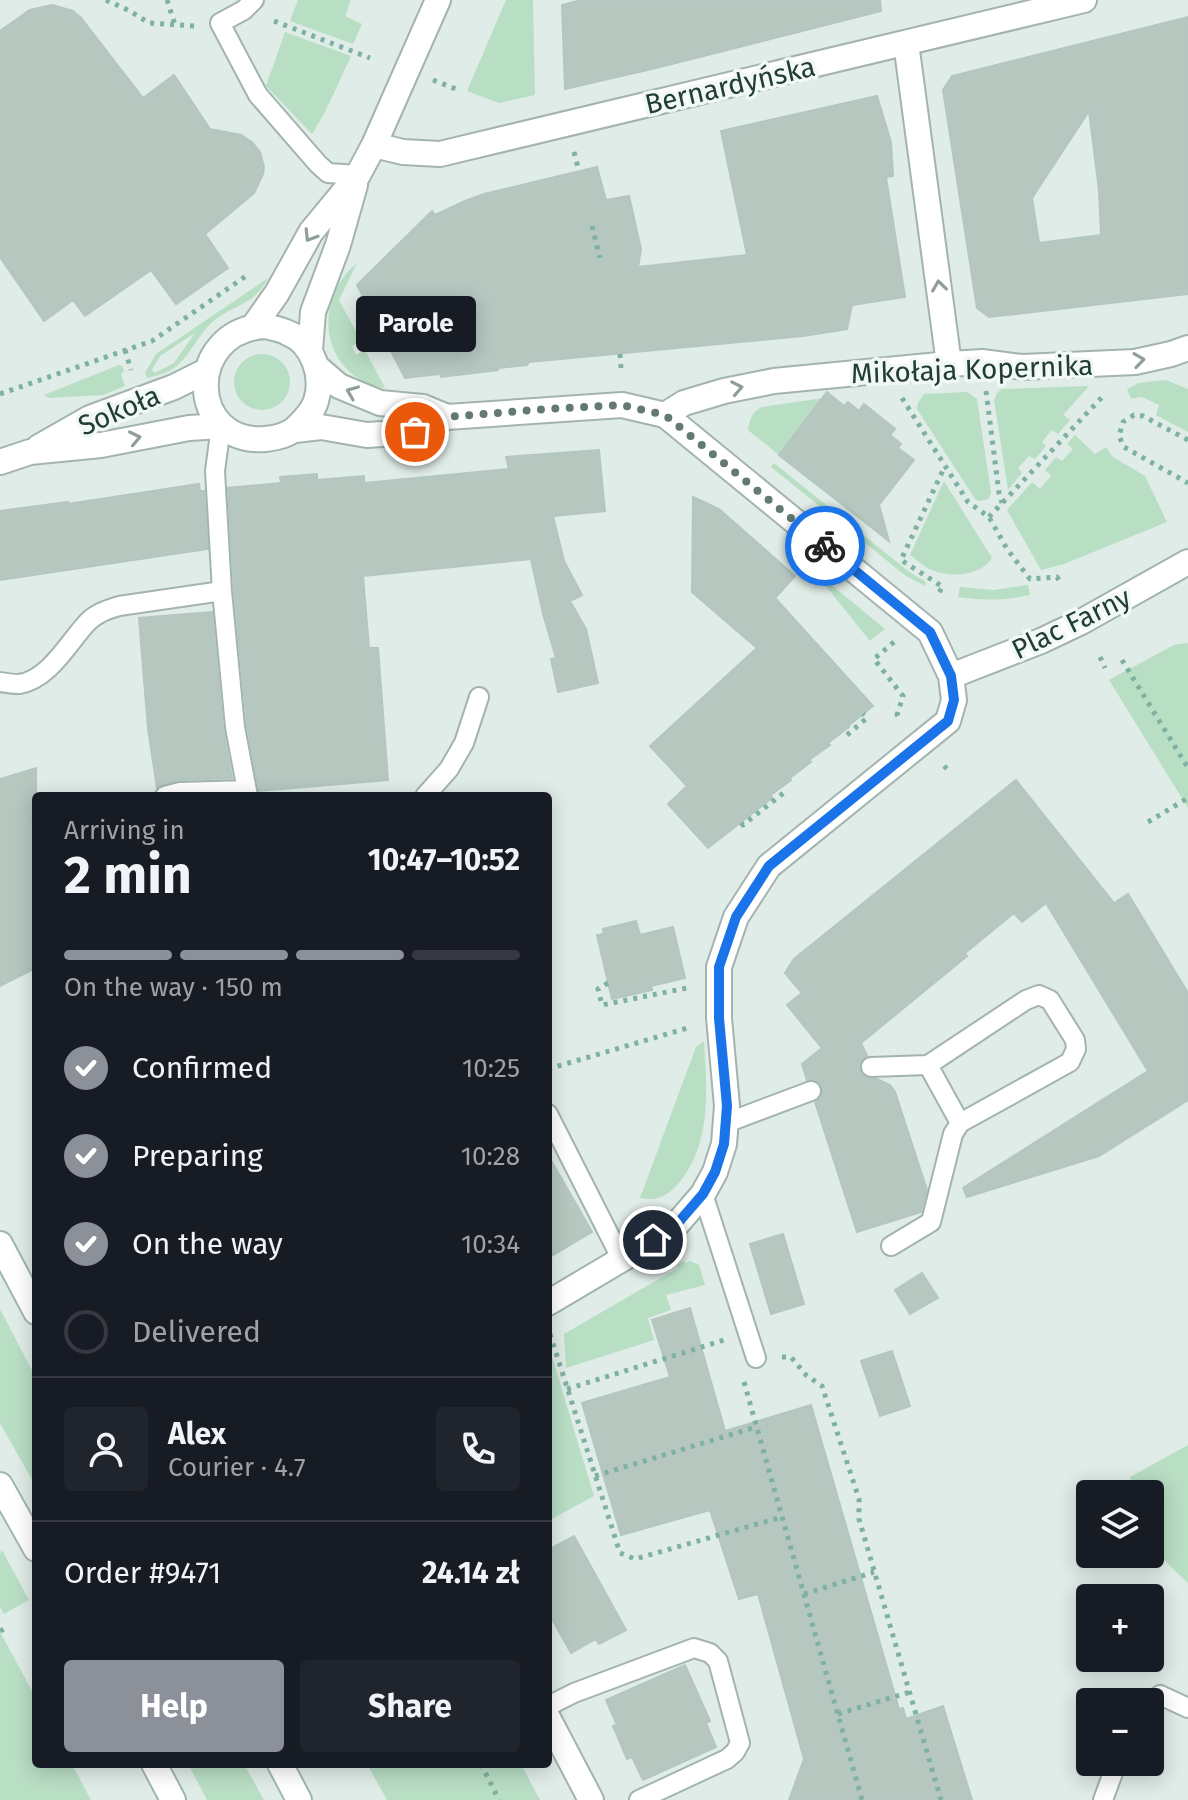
<!DOCTYPE html>
<meta charset="utf-8">
<style>
:root{--surface:#171b24;--page:#20242c;--text:#f1f3f6;--muted:#9ea1a6;--line:#363941;--accent:#8c9099}
body{margin:0;font-family:"Fira Sans",sans-serif;background:var(--page);color:var(--text);height:100vh;display:flex;flex-direction:column;font-size:30px;white-space:nowrap}
*{box-sizing:border-box;margin:0}
p{font-size:26px;color:var(--muted)}
.icon{flex:none;width:44px;height:44px;fill:none;stroke:currentColor;stroke-width:2;stroke-linecap:round;stroke-linejoin:round}
.map{position:relative;flex:1;overflow:hidden}
.side{position:absolute;left:32px;top:792px;width:520px;height:976px;display:flex;flex-direction:column;background:var(--surface);border-radius:8px;box-shadow:0 4px 20px #0003}
.side>*{flex:none}
.controls{position:absolute;left:1076px;top:1480px;display:grid;gap:16px}
.controls a{display:grid;place-items:center;width:88px;height:88px;border-radius:8px;background:var(--surface);box-shadow:0 4px 20px #0003;font-size:40px}
.pin{position:absolute;display:grid;place-items:center;width:68px;height:68px;color:#fff;margin:-34px;border:4px solid #fff;border-radius:50%;box-shadow:0 2px 8px #0007}
.courier{position:absolute;display:grid;place-items:center;width:80px;height:80px;margin:-40px;border:6px solid #1a73e8;border-radius:50%;background:#fff;color:#222;box-shadow:0 2px 10px #0007}
.bubble{position:absolute;height:56px;border-radius:8px;background:var(--surface);box-shadow:0 4px 20px #0003;font-size:26px;font-weight:700;line-height:56px;text-align:center}
.summary em{font-style:normal;font-weight:700}
.summary div{display:flex;flex-direction:column-reverse}
.summary{display:flex;align-items:center;justify-content:space-between;height:136px;padding:0 32px}
h1{font-size:52px;font-weight:700;line-height:60px}
.bar{display:grid;grid-template-columns:repeat(4,1fr);gap:12px 8px;align-content:center;height:96px;padding:0 32px}
.bar i{height:10px;border-radius:6px;background:var(--line)}
.bar .active{background:var(--accent)}
.bar p{grid-column:span 4}
.line{display:flex;align-items:center;gap:20px;padding:0 32px;border-top:2px solid var(--line)}
.line div{flex:1}
.round{display:grid;place-items:center;flex:none;width:84px;height:84px;border-radius:8px;background:var(--page)}
ol{padding:0 32px;list-style:none}
li{display:flex;align-items:center;gap:24px;height:88px}
li p{margin-inline-start:auto}
li .icon{padding:8px;border-radius:50%;background:var(--accent);color:#fff;stroke-width:4}
li:last-child{color:var(--muted)}
li i{width:44px;height:44px;border:4px solid var(--line);border-radius:50%}
.primary-button{display:flex;gap:16px;margin-top:auto;padding:16px 32px}
.primary-button a{flex:1;height:92px;border-radius:8px;background:var(--accent);color:#fff;font-size:32px;font-weight:700;line-height:92px;text-align:center}
.primary-button a+a{background:var(--page);color:var(--text)}
.map>svg:first-child{display:block}
.green{fill:#b8dec4;fill-rule:evenodd}
.building{fill:#b6c7c0;stroke:#b3c6bf;stroke-width:2;fill-rule:evenodd}
.lines{fill:none;stroke-linecap:round;stroke-linejoin:round}
.service-casing{stroke:#a3b4ae;stroke-width:22}
.minor-casing{stroke:#a3b4ae;stroke-width:28}
.secondary-casing{stroke:#9eb8b0;stroke-width:28}
.path{stroke:#7fb1a3;stroke-width:5;stroke-dasharray:4 6;stroke-linecap:butt}
.service{stroke:#fff;stroke-width:18}
.minor{stroke:#fff;stroke-width:24}
.secondary{stroke:#fff;stroke-width:24}
.oneway{stroke:#909e9a}
.done{stroke:#637a74;stroke-width:8;stroke-dasharray:0 14.4}
.route{stroke:#1a73e8;stroke-width:10}
.labels{text-anchor:middle;stroke-width:7;stroke-linejoin:round;paint-order:stroke}
.street-label{font-size:28px;fill:#203d36;stroke:#f1f8f5}
</style>
<div class="map">
<svg width="1188" height="1800" viewBox="0 0 1188 1800">
<rect width="100%" height="100%" fill="#e0ece7"/>
<path class="green" d="M298 0H351L345 16 362 24 353 44 290 21Z
M506 0H533L535 95 499 103 467 91Z
M285 32 351 56 325 112 312 134 266 86Z
M357 263 339 300 361 341 352 346 356 355 365 350 385 388C322 378 310 302 357 263Z
M268 278C255 304 237 304 216 319 197 333 191 358 171 370 164 374 155 376 147 378L145 373 156 354ZM195 333 174 363 155 373 152 370 160 356Z
M234 382a28 28 0 1 1 56 0a28 28 0 1 1-56 0Z
M119 365 122 366 124 371 121 374 125 386 103 395 49 398 44 395Z
M1166 380 1188 389V432L1156 415 1159 405 1142 397 1131 399 1127 389 1139 383Z
M1089 386 1063 415 1070 420 1058 434 1052 430 1042 442 1046 446 1035 459 1029 456 1018 468 1022 473 1008 490 994 400 997 393 1001 389Z
M967 392 977 399 991 493 988 499 980 501 975 499 917 409 918 403 924 394Z
M823 398 779 455 748 430C749 420 752 412 762 407Z
M1075 435 1095 454 1106 447 1113 457 1145 476 1167 522 1064 564 1041 570 1007 510 1032 482 1040 489 1051 476 1045 470 1056 457 1062 461 1073 449 1067 444Z
M774 463 908 571 926 582 925 586 906 576 771 467Z
M944 481 992 558C981 576 951 578 932 570 924 567 917 560 910 555Z
M812 569 885 629 870 641Z
M1028 585 1030 595C1006 600 982 601 958 597L960 587 993 590Z
M1188 643V808L1109 680 1174 645Z
M704 1041C707 1090 712 1144 678 1184 666 1197 657 1201 640 1198L696 1047Z
M684 1261 686 1263 690 1261 699 1265 705 1285 666 1295 671 1310 648 1318 654 1340 566 1368 564 1334 678 1268 677 1265Z
M0 1309 36 1378V1487L0 1423Z
M548 1348 551 1353 594 1496 548 1521Z
M1188 1445V1583L1162 1558 1150 1527V1494H1137L1130 1477Z
M2 1550 29 1600 4 1614 0 1607V1555Z
M0 1632 36 1698V1764H72L91 1800H0Z
M188 1764H244L264 1800H207Z
M367 1764H521L540 1800H387Z"/>
<path class="building" d="M581 0H880L881 11 656 68 565 89 562 5Z
M52 5 73 11 81 18 143 98 174 75 210 129 241 135 252 142 260 152 264 167 263 174 254 193 205 234 228 268 176 304 151 270 85 316 73 300 44 321 0 257V31L30 10Z
M1188 17V294L989 317 977 308 943 90 952 76ZM1089 111 1099 190 1101 235 1039 243 1032 198Z
M877 96 891 142 893 176 886 177 905 297 852 305 847 329 803 336 529 362 527 365 498 368V370L441 377 440 374 405 378 357 285 432 211 435 215 465 201 484 194 597 167 606 200 629 196 641 249 638 267 747 255 721 131Z
M827 392 844 406 848 402 859 411 864 404 895 429 890 435 901 444 898 448 914 460 879 505 889 541 779 455Z
M599 450 605 511 553 516 564 561 582 595 570 601 586 629 598 683 558 692 551 659 556 658 543 614 531 559 363 576 369 648H378L388 780 259 791 247 725 234 590 228 488 281 483 280 477 317 474V480L364 476V483L509 469 506 457Z
M199 484 200 491H204L208 549 0 580V511L68 502V504Z
M693 497 719 509 795 576 775 598 873 706 848 726 849 727 828 743 830 745 809 760 811 762 790 778 791 780 771 795 772 798 708 848 668 804 687 786 650 746 757 648 692 592Z
M212 612 223 728 232 778 179 780 157 788 148 729 139 618Z
M36 768V968L0 986V779Z
M1016 780 1114 903 1128 894 1188 993V1100L1099 1156 967 1197 963 1188 1148 1071 1046 903 1022 922 1014 913 965 953 967 956 861 1043 867 1056 860 1062V1073L866 1078 877 1079 890 1085 895 1092 927 1190 921 1212 857 1232 815 1102 821 1098 822 1088 818 1081 807 1080 802 1064 822 1048 787 1005 802 993 785 973 794 959Z
M636 921 640 935 673 927 685 978 651 986 652 990 612 999 597 935 604 934 603 929Z
M548 1155 592 1232 548 1258Z
M783 1234 804 1304 771 1314 750 1244Z
M922 1273 938 1298 910 1314 895 1290Z
M690 1308 725 1431 811 1405 899 1709 903 1708 906 1719 943 1706 972 1800H789L804 1759 758 1594 739 1599 710 1510 621 1535 582 1403 670 1377 652 1320Z
M892 1351 910 1406 880 1416 861 1361Z
M574 1536 626 1630 599 1644 596 1639 571 1653 548 1612V1550Z
M685 1665 710 1721 706 1723 716 1747 643 1780 632 1757 627 1759 613 1726 617 1725 606 1700Z"/>
<g class="lines">
<defs>
<path id="service" d="M254 0 244 10 220 23 258 95 318 164 328 173 358 175
M221 426 215 471 222 591 235 727 248 796
M0 682C6 683 13 684 19 684 48 680 68 644 85 625 94 614 106 610 119 606L222 591
M165 796 180 792 246 790
M425 796 449 769 464 743 479 697
M928 1065 960 1123
M871 1067 928 1065 1026 1000 1039 995 1050 1000 1075 1040 1076 1049 1070 1062 960 1123 953 1134 931 1222 891 1246
M548 1114 622 1260
M726 1123 811 1091
M703 1194 756 1358
M1150 1703 1160 1695 1188 1708
M548 1706 574 1693 694 1648 710 1653 718 1661 740 1743 735 1752 727 1759 639 1800
M1103 1800 1117 1762"/>
<path id="minor" d="M906 43 949 364
M374 145 403 152 440 154 1084 0
M265 326C272 328 281 329 288 333 313 343 324 376 316 401 313 411 306 418 299 425 290 435 278 438 265 439 188 445 184 331 265 326Z
M253 327 277 293 311 232 358 175 374 145 438 0
M310 350 313 312 338 245 355 185
M318 368 339 386 380 403 423 407 447 417
M665 415 684 403 724 391 774 381 949 364 982 362 1022 367 1135 362 1171 354 1188 348
M295 430 321 427 367 435 415 432 447 417 622 405 665 415 930 632 951 676 954 700 948 721 769 866 736 917 719 967V1018L727 1106 724 1144 715 1172 703 1194 677 1224 629 1255 548 1303
M39 447 90 418 174 387 208 370
M0 462 30 452 101 445 189 428 221 426
M951 676 1041 641 1081 622 1188 562
M548 1718 591 1800"/>
<path id="secondary" d="M0 1244 36 1312
M0 1485 36 1549
M154 1764 173 1800
M280 1764 299 1800"/>
</defs>
<use href="#service" class="service-casing"/>
<use href="#minor" class="minor-casing"/>
<use href="#secondary" class="secondary-casing"/>
<path class="path" d="M106 0 130 11 149 23 195 26
M167 0 175 25
M274 21 370 58
M433 80 461 91
M574 152 579 171
M592 226 600 258
M125 350 131 370
M620 354 621 368
M986 391 999 493 1002 503
M0 394 152 341 249 274
M902 398 968 502 989 517 1007 549 1030 579 1057 577 1062 585
M1188 440 1143 416 1134 415 1123 422 1119 436 1124 447 1188 483
M989 517 1104 395
M939 592 943 587 901 560 944 468
M894 642 874 659 903 696 897 715 901 718
M1100 657 1105 668
M1122 660 1188 768
M847 735 867 718 863 714
M944 766 950 772
M1148 822 1188 798
M741 823 743 825 786 791
M608 983 598 989 602 1005 687 988
M548 1069 691 1027
M550 1334 620 1553 635 1559 782 1517
M782 1357H791L806 1375 822 1386 859 1499V1519L941 1800
M744 1382 862 1800
M567 1389 724 1340
M595 1476 756 1427
M804 1594 874 1572
M0 1631 6 1628
M838 1714 910 1692
M481 1764 499 1800"/>
<use href="#service" class="service"/>
<use href="#minor" class="minor"/>
<use href="#secondary" class="secondary"/>
</g>
<defs><path id="oneway-chevron" d="M-2-3.5L2.5 0L-2 3.5" fill="none" stroke-width="1.6" stroke-linecap="round" stroke-linejoin="round" transform="scale(2)"/></defs>
<g class="oneway">
<use href="#oneway-chevron" transform="translate(310 236) rotate(122)"/>
<use href="#oneway-chevron" transform="translate(939 286) rotate(-98)"/>
<use href="#oneway-chevron" transform="translate(1139 360) rotate(-8)"/>
<use href="#oneway-chevron" transform="translate(737 388) rotate(-11)"/>
<use href="#oneway-chevron" transform="translate(352 392) rotate(-158)"/>
<use href="#oneway-chevron" transform="translate(135 438) rotate(-12)"/>
</g>
<g class="lines">
<path class="done" d="M415 432 447 417 546 409 622 405 665 415 825 546"/>
<path class="route" d="M653 1240 677 1224 703 1194 715 1172 724 1144 727 1106 719 1018V967L736 917 769 866 948 721 954 700 951 676 930 632 825 546"/>
</g>
<g class="labels">
<g class="street-label">
<text transform="translate(730 85) rotate(-13)" y="10">Bernardyńska</text>
<text transform="translate(972 369) rotate(-2)" y="10">Mikołaja Kopernika</text>
<text transform="translate(119 410) rotate(-23)" y="10">Sokoła</text>
<text transform="translate(1071 623) rotate(-26)" y="10">Plac Farny</text>
</g>
</g>
</svg>
<div class="controls">
<a><svg class="icon" aria-label="layers" viewBox="0 0 24 24"><path d="M12 4l9 5-9 5-9-5zM3 14l9 5 9-5"/></svg></a>
<a>+</a>
<a>−</a>
</div>
<div class="pin" style="left:415px;top:432px;background:#ea580c"><svg class="icon" aria-label="bag" viewBox="0 0 24 24"><path d="M5 8h14l-1 12H6zM9 8a3 3 0 0 1 6 0"/></svg></div>
<div class="pin" style="left:653px;top:1240px;background:#1f2937"><svg class="icon" aria-label="home" viewBox="0 0 24 24"><path d="M3 11l9-7 9 7M6 9v11h12V9"/></svg></div>
<div class="courier" style="left:825px;top:546px"><svg class="icon" aria-label="bike" viewBox="0 0 24 24"><circle cx="6" cy="16" r="4"/><circle cx="18" cy="16" r="4"/><path d="M6 16l4-8h5l3 8M10 8l3 8H6M13 5h3"/></svg></div>
<div class="bubble" style="left:356px;top:296px;width:120px">Parole</div>
<section class="side">
<div class="summary"><div><h1>2 min</h1><p>Arriving in</p></div><em>10:47–10:52</em></div>
<div class="bar"><i class="active"></i><i class="active"></i><i class="active"></i><i></i><p>On the way · 150 m</p></div>
<ol>
<li><svg class="icon" aria-label="check" viewBox="0 0 24 24"><path d="M5 12l5 5 9-10"/></svg>Confirmed<p>10:25</p></li>
<li><svg class="icon" aria-label="check" viewBox="0 0 24 24"><path d="M5 12l5 5 9-10"/></svg>Preparing<p>10:28</p></li>
<li><svg class="icon" aria-label="check" viewBox="0 0 24 24"><path d="M5 12l5 5 9-10"/></svg>On the way<p>10:34</p></li>
<li><i></i>Delivered</li>
</ol>
<div class="line" style="height:144px"><a class="round"><svg class="icon" aria-label="person" viewBox="0 0 24 24"><circle cx="12" cy="8" r="4"/><path d="M4 21q1-7 8-7t8 7"/></svg></a><div><b>Alex</b><p>Courier · 4.7</p></div><a class="round"><svg class="icon" aria-label="phone" viewBox="0 0 24 24"><path d="M5 4h4l2 5-3 2q2 4 5 5l2-3 5 2v4C11 20 4 13 5 4z"/></svg></a></div>
<div class="line" style="height:104px"><div>Order #9471</div><b>24.14 zł</b></div>
<div class="primary-button"><a>Help</a><a>Share</a></div>
</section>
</div>
